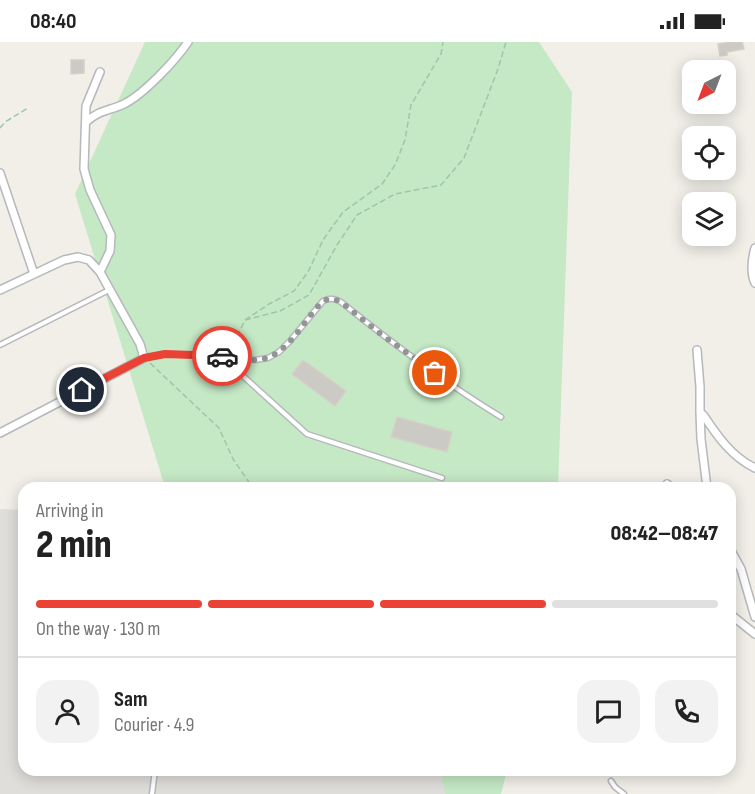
<!DOCTYPE html>
<meta charset="utf-8">
<style>
:root{--surface:#fff;--page:#f2f2f2;--text:#222;--muted:#767676;--line:#e0e0e0;--accent:#ea4335}
body{margin:0;font-family:"Sofia Sans Condensed",sans-serif;background:var(--page);color:var(--text);height:100vh;display:flex;flex-direction:column;font-size:22px;white-space:nowrap}
*{box-sizing:border-box;margin:0}
p{font-size:20px;color:var(--muted)}
.icon{flex:none;width:33px;height:33px;fill:none;stroke:currentColor;stroke-width:2;stroke-linecap:round;stroke-linejoin:round}
.map{position:relative;flex:1;overflow:hidden}
.drawer{position:absolute;left:18px;top:440px;width:718px;height:294px;display:flex;flex-direction:column;background:var(--surface);border-radius:18px;box-shadow:0 3px 15px #0003}
.drawer>*{flex:none}
.needle{width:39px;rotate:222deg}
.fabs{position:absolute;left:682px;top:18px;display:grid;gap:12px}
.fabs a{display:grid;place-items:center;width:54px;height:54px;border-radius:12px;background:var(--surface);box-shadow:0 3px 15px #0003;font-size:30px}
.pin{position:absolute;display:grid;place-items:center;width:51px;height:51px;color:#fff;margin:-26px;border:3px solid #fff;border-radius:50%;box-shadow:0 2px 6px #0007}
.courier{position:absolute;display:grid;place-items:center;width:60px;height:60px;margin:-30px;border:4px solid #ea4335;border-radius:50%;background:#fff;color:#222;box-shadow:0 2px 8px #0007}
.summary em{font-style:normal;font-weight:800}
.summary div{display:flex;flex-direction:column-reverse}
.summary{display:flex;align-items:center;justify-content:space-between;height:102px;padding:0 18px}
h1{font-size:39px;font-weight:800;line-height:45px}
.bar{display:grid;grid-template-columns:repeat(4,1fr);gap:9px 6px;align-content:center;height:72px;padding:0 18px}
.bar i{height:8px;border-radius:4px;background:var(--line)}
.bar .selected{background:var(--accent)}
.bar p{grid-column:span 4}
.line{display:flex;align-items:center;gap:15px;padding:0 18px;border-top:2px solid var(--line)}
.line div{flex:1}
.round{display:grid;place-items:center;flex:none;width:63px;height:63px;border-radius:18px;background:var(--page)}
.status{display:flex;justify-content:space-between;align-items:center;height:42px;padding:0 30px;background:var(--surface);direction:ltr}
.status svg{height:16px;fill:currentColor}
.map>svg:first-child{display:block}
.industrial{fill:#e0deda}
.green{fill:#c5e8c5}
.building{fill:#cccac5;stroke:#d6d1c6;stroke-width:1.5}
.lines{fill:none;stroke-linecap:round;stroke-linejoin:round}
.service-casing{stroke:#b5b8bc;stroke-width:7}
.minor-casing{stroke:#b5b8bc;stroke-width:10}
.path{stroke:#9cc7a9;stroke-width:1.5;stroke-dasharray:6 3;stroke-linecap:butt}
.service{stroke:#fff;stroke-width:4}
.minor{stroke:#fff;stroke-width:7}
.done{stroke:#929495;stroke-width:6;stroke-dasharray:0 10.8}
.route{stroke:#ea4335;stroke-width:8}
</style>
<div class="status"><b>08:40</b><svg viewBox="0 0 49 12"><path d="M0 12V9h3v3zM5 12V6h3v6zM10 12V3h3v9zM15 12V0h3v12zM26 1h20v11H26zM47 4h2v5h-2z"/></svg></div>
<div class="map">
<svg width="755" height="752" viewBox="0 0 755 752">
<rect width="100%" height="100%" fill="#f1efe8"/>
<path class="industrial" d="M0 467 24 468V728H440L445 752H0Z"/>
<path class="green" d="M145 0H539L572 50 558 445H165L75 152Z
M440 728H507L501 752H445Z"/>
<path class="building" d="M731 0H742L744 7 727 10V13L720 14 718 2Z
M71 18H84V31L71 32Z
M303 318 346 349 335 364 292 332Z
M397 375 452 390 447 410 391 395Z"/>
<g class="lines">
<defs>
<path id="service" d="M0 303 109 248
M222 315 307 392 442 436
M144 316 165 312 222 314 255 318 268 316 279 310 290 299 323 259C330 256 334 256 341 260 392 301 445 341 501 375
M611 739 615 745 624 752
M152 752 155 728"/>
<path id="minor" d="M100 30 86 64 84 127 90 148 111 193 110 209 100 230
M86 80C99 68 109 69 124 62 144 52 175 19 188 0
M0 131 34 232
M755 206C752 217 750 230 755 241
M0 248 64 218 78 215 89 218 100 230 140 302 144 316 0 391
M697 308 700 345V370L704 374C718 395 732 415 755 426
M700 370 701 397 707 446
M667 442 672 446
M730 507 741 527 755 575
M730 572 755 592"/>
</defs>
<use href="#service" class="service-casing"/>
<use href="#minor" class="minor-casing"/>
<path class="path" d="M0 86 5 80 28 66
M245 278 280 269 309 253 337 203 357 173 395 152 441 143 464 116 498 27 506 0
M227 309 234 301 245 278 269 262 294 249 308 230 323 198 343 170 382 142 395 123 405 98 411 63 441 12 443 0
M150 321 219 386 233 417 253 446"/>
<use href="#service" class="service"/>
<use href="#minor" class="minor"/>
</g>
<g class="lines">
<path class="done" d="M222 314C233 316 245 318 256 318 288 316 302 279 323 259 330 256 334 257 341 260L382 293 435 331"/>
<path class="route" d="M82 348 144 316 165 312 222 314"/>
</g>
</svg>
<div class="fabs">
<a><svg class="needle" viewBox="-14 -14 28 28"><path d="M0-13l5 13h-10z" fill="#e53935"/><path d="M0 13l5-13h-10z" fill="#767676"/></svg></a>
<a><svg class="icon" aria-label="locate" viewBox="0 0 24 24"><circle cx="12" cy="12" r="6"/><path d="M12 2v4M12 18v4M2 12h4M18 12h4"/></svg></a>
<a><svg class="icon" aria-label="layers" viewBox="0 0 24 24"><path d="M12 4l9 5-9 5-9-5zM3 14l9 5 9-5"/></svg></a>
</div>
<div class="pin" style="left:435px;top:331px;background:#ea580c"><svg class="icon" aria-label="bag" viewBox="0 0 24 24"><path d="M5 8h14l-1 12H6zM9 8a3 3 0 0 1 6 0"/></svg></div>
<div class="pin" style="left:82px;top:348px;background:#1f2937"><svg class="icon" aria-label="home" viewBox="0 0 24 24"><path d="M3 11l9-7 9 7M6 9v11h12V9"/></svg></div>
<div class="courier" style="left:222px;top:314px"><svg class="icon" aria-label="car" viewBox="0 0 24 24"><path d="M5 17H2v-5l4-1 3-4h7l3 4 3 1v5h-3M9 17h6M6 11h13"/><circle cx="7" cy="17" r="2"/><circle cx="17" cy="17" r="2"/></svg></div>
<section class="drawer">
<div class="summary"><div><h1>2 min</h1><p>Arriving in</p></div><em>08:42–08:47</em></div>
<div class="bar"><i class="selected"></i><i class="selected"></i><i class="selected"></i><i></i><p>On the way · 130 m</p></div>
<div class="line" style="height:108px"><a class="round"><svg class="icon" aria-label="person" viewBox="0 0 24 24"><circle cx="12" cy="8" r="4"/><path d="M4 21q1-7 8-7t8 7"/></svg></a><div><b>Sam</b><p>Courier · 4.9</p></div><a class="round"><svg class="icon" aria-label="chat" viewBox="0 0 24 24"><path d="M4 5h16v11H9l-5 4z"/></svg></a><a class="round"><svg class="icon" aria-label="phone" viewBox="0 0 24 24"><path d="M5 4h4l2 5-3 2q2 4 5 5l2-3 5 2v4C11 20 4 13 5 4z"/></svg></a></div>
</section>
</div>
